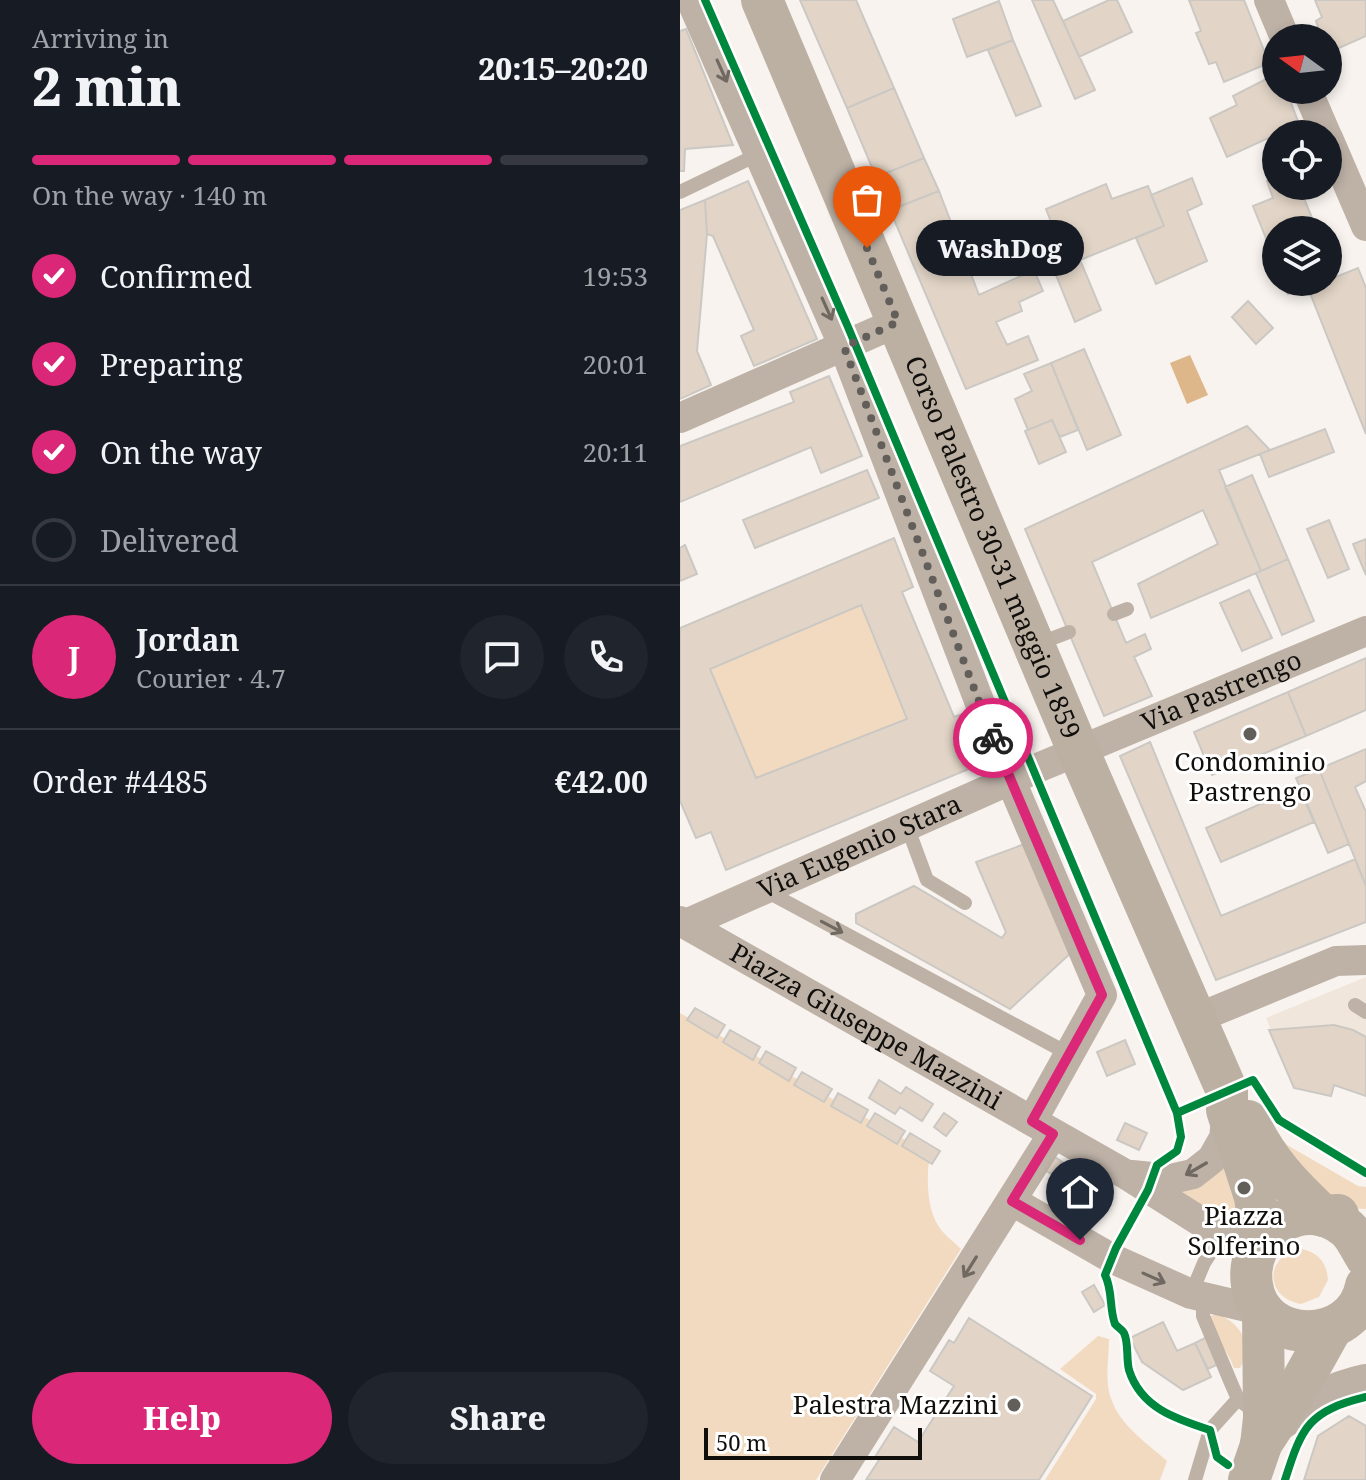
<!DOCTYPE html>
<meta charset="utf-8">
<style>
:root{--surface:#171b24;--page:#20242c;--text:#f1f3f6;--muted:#9ea1a6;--line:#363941;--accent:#db2777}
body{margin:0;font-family:"Noto Serif",serif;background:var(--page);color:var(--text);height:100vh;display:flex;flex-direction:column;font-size:30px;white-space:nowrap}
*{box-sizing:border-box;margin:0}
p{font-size:26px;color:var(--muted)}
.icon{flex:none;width:44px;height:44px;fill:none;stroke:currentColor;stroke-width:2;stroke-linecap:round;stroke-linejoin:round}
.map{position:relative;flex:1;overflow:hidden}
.drawer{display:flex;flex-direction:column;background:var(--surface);width:680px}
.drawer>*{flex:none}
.needle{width:52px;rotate:285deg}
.fabs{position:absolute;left:582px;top:24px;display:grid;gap:16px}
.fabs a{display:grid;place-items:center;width:80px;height:80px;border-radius:50%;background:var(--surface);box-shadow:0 4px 12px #0003;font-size:40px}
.scale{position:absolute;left:24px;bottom:20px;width:218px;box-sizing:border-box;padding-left:8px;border:4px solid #110f0c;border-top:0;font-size:22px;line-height:28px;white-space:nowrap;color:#110f0c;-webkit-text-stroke:6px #fff;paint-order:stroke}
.pin{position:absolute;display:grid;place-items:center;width:68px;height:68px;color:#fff;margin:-82px -34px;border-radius:50% 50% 50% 0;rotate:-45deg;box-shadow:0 0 8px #0007}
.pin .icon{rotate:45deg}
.courier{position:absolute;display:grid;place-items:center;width:80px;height:80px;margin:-40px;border:6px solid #db2777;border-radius:50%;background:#fff;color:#222;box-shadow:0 2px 10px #0007}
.bubble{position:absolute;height:56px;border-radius:28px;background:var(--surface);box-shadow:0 4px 12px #0003;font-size:26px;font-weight:800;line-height:56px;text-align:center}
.summary em{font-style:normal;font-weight:800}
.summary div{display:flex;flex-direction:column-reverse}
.summary{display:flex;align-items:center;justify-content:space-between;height:136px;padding:0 32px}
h1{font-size:52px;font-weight:800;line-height:60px}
.bar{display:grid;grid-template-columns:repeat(4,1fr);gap:12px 8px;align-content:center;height:96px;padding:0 32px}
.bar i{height:10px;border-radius:6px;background:var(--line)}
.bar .current{background:var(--accent)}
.bar p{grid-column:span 4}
.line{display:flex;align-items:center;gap:20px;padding:0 32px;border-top:2px solid var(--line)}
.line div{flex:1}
.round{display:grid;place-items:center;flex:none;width:84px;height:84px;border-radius:42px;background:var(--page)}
ol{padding:0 32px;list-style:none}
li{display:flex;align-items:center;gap:24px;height:88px}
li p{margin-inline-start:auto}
li .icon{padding:8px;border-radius:50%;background:var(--accent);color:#fff;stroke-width:4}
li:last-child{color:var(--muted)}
li i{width:44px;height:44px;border:4px solid var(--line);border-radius:50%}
.action{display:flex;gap:16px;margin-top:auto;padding:16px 32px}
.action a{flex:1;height:92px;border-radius:48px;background:var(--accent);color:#fff;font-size:32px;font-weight:800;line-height:92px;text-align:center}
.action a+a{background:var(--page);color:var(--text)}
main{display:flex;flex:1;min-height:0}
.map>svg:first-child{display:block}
.built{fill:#f0e6db}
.green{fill:#f2dac0}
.water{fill:#ddb689}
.building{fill:#e2d5c7;stroke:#cbc8c4;stroke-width:2;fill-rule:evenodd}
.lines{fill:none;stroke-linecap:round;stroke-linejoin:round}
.service{stroke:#beb2a7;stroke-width:14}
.minor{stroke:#beb2a7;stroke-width:30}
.tertiary{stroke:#beb2a7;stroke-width:36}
.secondary{stroke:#bcb0a3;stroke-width:42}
.cycleway-casing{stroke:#fff;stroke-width:13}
.cycleway{stroke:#00873e;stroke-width:8}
.oneway{stroke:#706961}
.done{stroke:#625f5b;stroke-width:8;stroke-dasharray:0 14.4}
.route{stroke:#db2777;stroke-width:10}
.poi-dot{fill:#625f5b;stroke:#fff;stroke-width:3}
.labels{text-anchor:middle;stroke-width:6;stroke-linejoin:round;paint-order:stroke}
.street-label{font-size:26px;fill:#110f0c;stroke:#fff}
.poi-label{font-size:26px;fill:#110f0c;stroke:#fff}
</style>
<main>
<section class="drawer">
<div class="summary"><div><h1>2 min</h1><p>Arriving in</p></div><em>20:15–20:20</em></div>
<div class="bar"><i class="current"></i><i class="current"></i><i class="current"></i><i></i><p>On the way · 140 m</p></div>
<ol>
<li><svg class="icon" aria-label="check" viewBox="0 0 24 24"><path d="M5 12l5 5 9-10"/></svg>Confirmed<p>19:53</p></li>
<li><svg class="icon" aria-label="check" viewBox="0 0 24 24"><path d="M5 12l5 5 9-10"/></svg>Preparing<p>20:01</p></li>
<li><svg class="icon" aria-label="check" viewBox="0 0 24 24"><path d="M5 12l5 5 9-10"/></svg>On the way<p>20:11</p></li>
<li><i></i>Delivered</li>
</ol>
<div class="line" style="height:144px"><b class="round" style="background:var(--accent);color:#fff">J</b><div><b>Jordan</b><p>Courier · 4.7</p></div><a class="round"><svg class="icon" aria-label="chat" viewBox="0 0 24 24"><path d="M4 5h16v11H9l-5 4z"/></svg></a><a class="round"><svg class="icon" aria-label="phone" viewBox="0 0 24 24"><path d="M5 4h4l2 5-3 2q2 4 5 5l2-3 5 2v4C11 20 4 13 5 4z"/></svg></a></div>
<div class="line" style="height:104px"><div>Order #4485</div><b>€42.00</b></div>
<div class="action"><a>Help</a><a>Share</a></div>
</section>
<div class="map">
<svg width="686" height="1480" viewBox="0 0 686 1480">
<rect width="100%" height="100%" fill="#f8f3ee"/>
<path class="built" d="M686 977V1096L654 1085 651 1096 614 1088 586 1018Z"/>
<path class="green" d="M181 605 227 719 76 778 30 669Z
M0 1013 250 1154C246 1177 246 1212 262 1231 267 1237 275 1243 281 1249L136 1480H0Z
M575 1102 592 1129 607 1145 678 1186 686 1187V1209L666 1208 647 1202 568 1105Z
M544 1154 560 1220 555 1226 531 1222 498 1188Z
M622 1249C639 1253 647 1263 648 1280L639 1297 621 1304C584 1298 584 1254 622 1249Z
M537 1314C561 1323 574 1345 560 1368H554C548 1350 530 1332 528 1317Z
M418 1336 429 1339C429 1358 424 1383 432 1401 441 1426 468 1444 487 1461L480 1480H365L416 1399V1394L380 1369Z"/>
<path class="water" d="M510 355 528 395 507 404 490 363Z"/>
<path class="building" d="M120 0H176L214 88 167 108Z
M352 0H373L415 90 395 99Z
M429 0H437L452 32 399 57 383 21Z
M509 0H564L589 63 544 82 536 62 529 64 516 33 521 31Z
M635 0H686V36L657 49 648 44V38H642L636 21 642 17Z
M319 1 333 40 287 57 273 19Z
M6 29 53 145 5 149 4 171H0V31Z
M333 40 361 106 336 116 308 50Z
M596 74V90H606L619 124 547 157 530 118 557 105 553 96Z
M214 88 244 158 196 177 167 108Z
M244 158 259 191 210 210 196 177Z
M512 178 522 204 507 211 527 261 476 284 456 238 484 226 471 195Z
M596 178V186H619L637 230H596V263L573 206 593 198 587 181Z
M68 181 137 339 74 366 61 336 74 330 33 236 27 234 25 200Z
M426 184 432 199 468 186 484 226 400 260 421 310 395 322 363 243 377 237 366 209Z
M259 191 299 295 354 270 363 291 339 302 342 311 316 322 327 345 348 336 358 360 286 389 210 210Z
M25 200 27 234 17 351 31 385 0 399V210Z
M678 268 686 288V434L628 288Z
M604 282H643L608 294Z
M568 301 593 328 576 344 552 317Z
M404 349 441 435 407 450 371 363Z
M371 363 398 430 380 437 372 420 348 430 335 399 352 391 344 374Z
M149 376 182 456 141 473 131 447 0 502V446L114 402 110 392Z
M372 420 386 452 359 464 345 431Z
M567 426 590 450 539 470 581 571 471 618 458 584 538 544 523 510 412 562 446 643 465 634 471 649 454 657 472 696 424 716 345 529Z
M645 429 654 452 589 477 580 454Z
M187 470 199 498 75 548 63 520Z
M572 475 608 559 581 571 545 487Z
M649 520 669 569 648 578 627 529Z
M214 538 233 587 222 592 274 717 288 712 308 761 46 870 31 832 16 838 0 801V628ZM181 605 227 719 76 778 30 669Z
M686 539V575L673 544Z
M5 545 17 574 0 581V548Z
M608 559 634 621 602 635 576 573Z
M569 590 592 638 562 651 540 603Z
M686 658V710L626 736 608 692Z
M608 692 626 736 532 775 514 732Z
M470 742 541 916 675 859 686 886V922L536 980 440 756Z
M686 749V781L675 787 686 812V886L639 769Z
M639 769 669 844 648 853 616 778Z
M619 787 634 822 541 862 526 828Z
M350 842 393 951 330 1009 176 923V914L234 886 322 938 326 932 296 862Z
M15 1008 45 1025 37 1038 7 1020Z
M654 1025 673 1030 686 1037V1096L654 1085 651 1096 614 1088 589 1030Z
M50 1030 80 1047 73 1060 43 1042Z
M445 1040 455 1064 427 1076 417 1052Z
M86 1051 116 1068 109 1081 79 1063Z
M122 1072 152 1089 144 1102 114 1085Z
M199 1080 221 1094 226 1087 253 1104 242 1121 220 1107 215 1114 189 1098Z
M158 1093 188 1110 181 1123 151 1106Z
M195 1113 225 1131 217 1144 187 1126Z
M264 1113 277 1122 266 1136 254 1127Z
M445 1123 467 1133 459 1150 437 1140Z
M230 1133 260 1151 252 1164 222 1146Z
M375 1157 388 1166 380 1179 366 1171Z
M414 1285 425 1305 414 1312 402 1292Z
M289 1318 412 1396 359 1480H186L199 1460 195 1457 214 1427 238 1442 274 1386 250 1371 269 1340 274 1343Z
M483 1322 497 1351 515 1343 531 1377 503 1390 462 1362 450 1338Z
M535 1333 547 1360 528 1369 515 1343Z
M669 1416 686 1426V1480H624L638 1436Z"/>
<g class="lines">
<path class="service" d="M0 192 79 154
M434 614 447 609
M355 645 389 632
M227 826 247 880 285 903
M84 890 389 1054
M675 1005 686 1012
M511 1294 524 1263 542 1235
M523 1297V1316L551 1383 558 1399 576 1413
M515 1480 530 1430 558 1399"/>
<g class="minor">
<path d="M11 0 164 347 317 748 422 995 352 1121"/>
<path d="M589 0 605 38"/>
<path d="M627 90 646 134"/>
<path d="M648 138 686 226"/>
<path d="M0 418 218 322"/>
<path id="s1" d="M0 921 447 1175 542 1235 581 1238"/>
<path id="s2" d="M6 924 355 769 686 631"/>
<path d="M515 1019 656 961 686 960"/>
<path d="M452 1175 491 1179 513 1174 532 1159 544 1138 547 1112"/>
<path d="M332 1201 431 1258 511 1294 583 1311"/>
<path d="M155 1480 373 1134"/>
</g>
<path class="tertiary" d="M595 1426C623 1406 652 1389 686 1382"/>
<g class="secondary">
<path id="s3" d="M82 0 398 750 547 1091V1110L575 1197 581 1238"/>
<path d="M568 1121C588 1162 609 1184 643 1216L658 1215"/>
<path d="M686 1257C680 1248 674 1233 665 1227 622 1192 564 1233 572 1285 580 1346 674 1347 686 1286"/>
<path d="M581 1444 622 1381 651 1329"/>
<path d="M569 1480 581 1445 584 1418 583 1311"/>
</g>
<defs>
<path id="cycleway" d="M25 0 168 327 497 1113
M548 1465 537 1457 530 1430C496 1419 461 1408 449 1370 446 1359 449 1343 444 1333 442 1329 437 1327 435 1324 429 1308 433 1291 425 1275L436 1248 468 1190 477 1165 497 1151 501 1137 497 1113 573 1080 599 1120 686 1173
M605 1480C622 1426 629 1411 686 1397"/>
</defs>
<use href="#cycleway" class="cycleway-casing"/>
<use href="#cycleway" class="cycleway"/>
</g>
<defs><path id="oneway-shaft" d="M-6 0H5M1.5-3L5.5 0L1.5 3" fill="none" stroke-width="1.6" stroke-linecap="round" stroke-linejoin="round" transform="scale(2)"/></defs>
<g class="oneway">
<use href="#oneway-shaft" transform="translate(42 71) rotate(66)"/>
<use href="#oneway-shaft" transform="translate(147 309) rotate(66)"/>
<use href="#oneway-shaft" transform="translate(152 927) rotate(28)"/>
<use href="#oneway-shaft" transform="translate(516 1169) rotate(150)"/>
<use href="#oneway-shaft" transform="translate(290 1267) rotate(122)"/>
<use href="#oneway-shaft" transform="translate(474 1278) rotate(24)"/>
</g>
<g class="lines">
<path class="done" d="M187 248 218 322 164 347 313 738"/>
<path class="route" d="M313 738 422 995 352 1121 373 1134 332 1201 400 1240"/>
</g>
<g class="poi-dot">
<circle cx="570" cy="734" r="8"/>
<circle cx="564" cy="1188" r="8"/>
<circle cx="334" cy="1405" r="8"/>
</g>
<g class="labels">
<g class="street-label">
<text dy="9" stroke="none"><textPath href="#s3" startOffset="594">Corso Palestro 30-31 maggio 1859</textPath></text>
<text dy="9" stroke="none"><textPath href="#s2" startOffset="584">Via Pastrengo</textPath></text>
<text dy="9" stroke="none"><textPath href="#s2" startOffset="190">Via Eugenio Stara</textPath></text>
<text dy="9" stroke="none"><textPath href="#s1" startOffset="214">Piazza Giuseppe Mazzini</textPath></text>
</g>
<g class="poi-label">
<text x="570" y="771">Condominio<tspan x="570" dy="30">Pastrengo</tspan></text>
<text x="564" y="1225">Piazza<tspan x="564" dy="30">Solferino</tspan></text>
<text x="318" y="1414" text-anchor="end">Palestra Mazzini</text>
</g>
</g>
</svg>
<div class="fabs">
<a><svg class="needle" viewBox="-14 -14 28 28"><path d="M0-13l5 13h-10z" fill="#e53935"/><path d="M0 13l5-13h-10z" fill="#9ea1a6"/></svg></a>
<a><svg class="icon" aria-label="locate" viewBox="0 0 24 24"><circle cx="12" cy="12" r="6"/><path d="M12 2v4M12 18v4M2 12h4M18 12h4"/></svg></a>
<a><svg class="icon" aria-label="layers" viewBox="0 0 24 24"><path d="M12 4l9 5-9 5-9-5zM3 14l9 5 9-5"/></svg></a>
</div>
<div class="scale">50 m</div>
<div class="pin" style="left:187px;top:248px;background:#ea580c"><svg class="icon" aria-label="bag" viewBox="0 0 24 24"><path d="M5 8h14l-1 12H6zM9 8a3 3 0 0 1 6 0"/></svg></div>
<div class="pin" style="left:400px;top:1240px;background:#1f2937"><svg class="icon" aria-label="home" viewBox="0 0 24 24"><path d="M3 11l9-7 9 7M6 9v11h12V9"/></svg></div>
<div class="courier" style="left:313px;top:738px"><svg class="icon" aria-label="bike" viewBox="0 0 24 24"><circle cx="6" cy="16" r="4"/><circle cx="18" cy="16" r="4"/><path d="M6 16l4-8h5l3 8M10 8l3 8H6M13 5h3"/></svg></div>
<div class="bubble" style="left:236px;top:220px;width:168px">WashDog</div>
</div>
</main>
